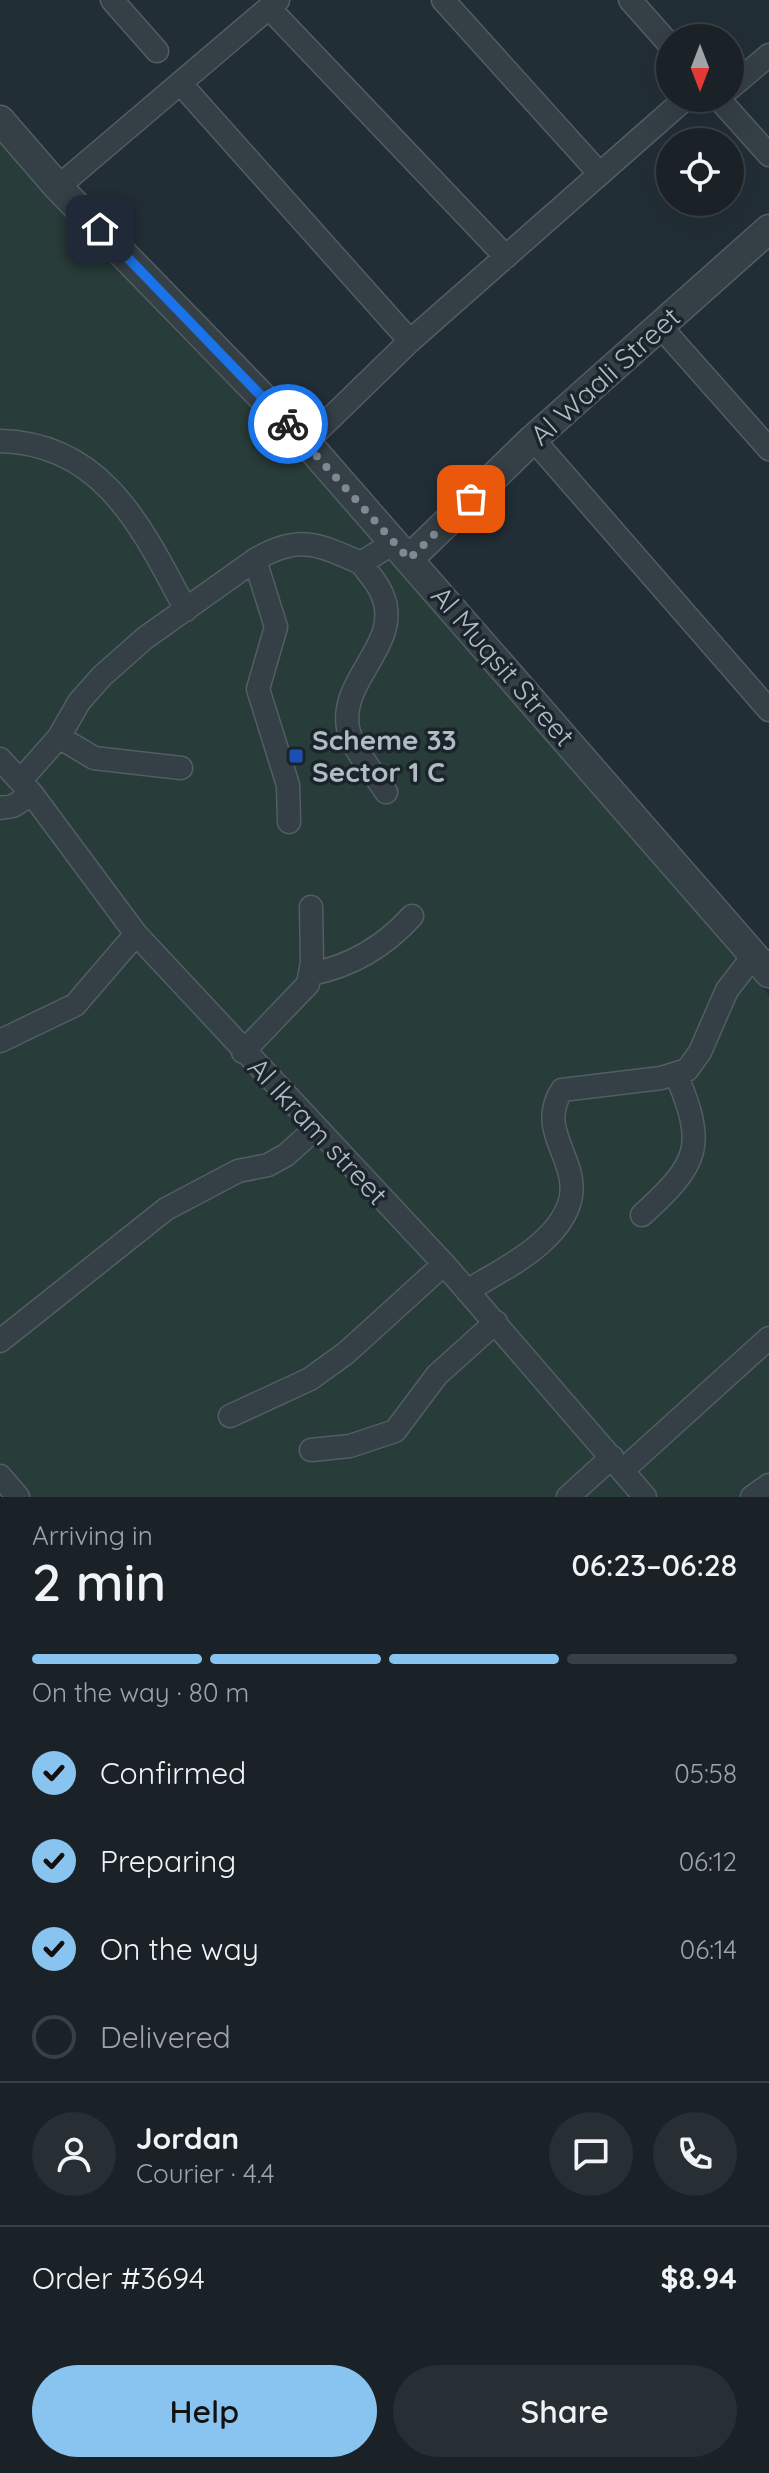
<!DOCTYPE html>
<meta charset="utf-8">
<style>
:root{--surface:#1a2228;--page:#272f34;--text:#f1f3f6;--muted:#9fa4a8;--line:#383f45;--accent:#89c3ef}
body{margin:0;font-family:Quicksand,sans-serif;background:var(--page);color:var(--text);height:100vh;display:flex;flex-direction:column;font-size:30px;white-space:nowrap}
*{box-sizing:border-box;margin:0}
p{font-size:26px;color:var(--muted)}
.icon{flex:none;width:44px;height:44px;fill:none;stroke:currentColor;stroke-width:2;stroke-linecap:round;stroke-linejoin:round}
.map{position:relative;height:1497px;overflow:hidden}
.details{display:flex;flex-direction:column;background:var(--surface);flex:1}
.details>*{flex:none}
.needle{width:52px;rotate:180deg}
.fabs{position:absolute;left:656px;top:24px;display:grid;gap:16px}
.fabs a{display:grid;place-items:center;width:88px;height:88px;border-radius:50%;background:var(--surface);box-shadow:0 8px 32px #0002,0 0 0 2px var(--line);font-size:40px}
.pin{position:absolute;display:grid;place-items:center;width:68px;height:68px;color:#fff;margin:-34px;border-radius:16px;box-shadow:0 4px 12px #0006}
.courier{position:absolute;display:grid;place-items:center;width:80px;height:80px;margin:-40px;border:6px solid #1a73e8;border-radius:50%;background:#fff;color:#222;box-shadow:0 2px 10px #0007}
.head em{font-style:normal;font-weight:600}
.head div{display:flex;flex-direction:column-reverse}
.head{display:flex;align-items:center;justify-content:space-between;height:136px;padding:0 32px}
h1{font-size:52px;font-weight:600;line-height:60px}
.bar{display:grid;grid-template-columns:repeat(4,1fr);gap:12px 8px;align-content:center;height:96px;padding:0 32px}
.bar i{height:10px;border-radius:6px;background:var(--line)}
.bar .selected{background:var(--accent)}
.bar p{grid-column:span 4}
.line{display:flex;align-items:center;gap:20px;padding:0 32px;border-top:2px solid var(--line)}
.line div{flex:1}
.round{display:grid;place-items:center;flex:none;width:84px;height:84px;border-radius:42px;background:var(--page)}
ol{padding:0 32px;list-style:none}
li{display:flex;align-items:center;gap:24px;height:88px}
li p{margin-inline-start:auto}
li .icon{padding:8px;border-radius:50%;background:var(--accent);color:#111;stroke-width:4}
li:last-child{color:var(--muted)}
li i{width:44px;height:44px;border:4px solid var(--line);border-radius:50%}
.action{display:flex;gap:16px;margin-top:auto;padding:16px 32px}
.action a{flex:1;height:92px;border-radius:48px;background:var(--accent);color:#111;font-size:32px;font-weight:600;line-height:92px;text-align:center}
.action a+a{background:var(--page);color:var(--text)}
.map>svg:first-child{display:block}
.green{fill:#283c39}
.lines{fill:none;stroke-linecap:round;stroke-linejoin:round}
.minor-casing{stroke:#535d64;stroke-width:25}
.tertiary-casing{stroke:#535d64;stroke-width:31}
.minor{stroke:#353f46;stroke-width:22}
.tertiary{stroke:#353f46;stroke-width:28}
.done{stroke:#7e8a92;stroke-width:8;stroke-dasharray:0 14.4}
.route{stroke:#1a73e8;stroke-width:10}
.transit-dot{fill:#1a4fb4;stroke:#1b242b;stroke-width:3}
.labels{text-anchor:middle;stroke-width:7;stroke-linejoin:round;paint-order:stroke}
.street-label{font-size:28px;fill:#b0bbc3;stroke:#1b242b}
.poi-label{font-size:28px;font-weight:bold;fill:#b0bbc3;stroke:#1b242b;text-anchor:start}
</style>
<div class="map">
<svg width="769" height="1497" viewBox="0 0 769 1497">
<rect width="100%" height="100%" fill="#222e36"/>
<path class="green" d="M0 114 769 995V1497H15L0 1479Z"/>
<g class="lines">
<defs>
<path id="minor" d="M112 0 157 51
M443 0 600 174
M630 0 670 45
M269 8 506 257
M180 83 410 341 686 98
M730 88 769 55
M718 98 769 155
M58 187 278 0
M660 326 769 449
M533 439 769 710
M0 441C104 443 143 530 186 610
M306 442 410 341
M255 560 276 627 258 689 288 785 289 822
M361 563C368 573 378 583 382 594 404 643 339 678 348 728 352 749 375 774 386 792
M59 737 94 758 181 768
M0 759 32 794 136 934 444 1264 645 1497
M20 781 59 737 79 702 102 676 145 638 255 560C298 534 318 544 361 563L392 544
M0 808 13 806 32 794
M311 974C352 966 384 947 412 916
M0 1041 75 1005 136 934
M243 1052 308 984 312 962 311 907
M642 1215C700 1162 706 1146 676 1074
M467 1291C491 1276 520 1262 541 1243 615 1176 527 1144 562 1090L661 1078 687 1070 700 1052 727 990 755 954
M0 1341 166 1209 238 1171 268 1165 286 1155 315 1129
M230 1416 310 1379 346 1353 444 1264
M311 1450 350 1446 395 1431 437 1375 496 1322
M623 1470 769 1338
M0 1476 18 1497
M568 1497 612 1457
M752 1497 769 1485"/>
<path id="tertiary" d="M0 120 58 187 306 442 769 973
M409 559 533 439 769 229"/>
</defs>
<use href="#minor" class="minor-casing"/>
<use href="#tertiary" class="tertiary-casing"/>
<use href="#minor" class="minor"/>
<use href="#tertiary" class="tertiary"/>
</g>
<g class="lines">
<path class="done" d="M288 424 409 559 471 499"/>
<path class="route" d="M100 229 288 424"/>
</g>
<rect class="transit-dot" x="288" y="748" width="16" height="16" rx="4"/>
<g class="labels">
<g class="street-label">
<text transform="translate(605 376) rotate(-42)" y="10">Al Waali Street</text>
<text transform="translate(503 666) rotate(49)" y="10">Al Muqsit Street</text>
<text transform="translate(318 1131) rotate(47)" y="10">Al Ikram street</text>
</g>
<g class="poi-label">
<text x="312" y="750">Scheme 33<tspan x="312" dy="32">Sector 1 C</tspan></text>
</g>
</g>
</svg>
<div class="fabs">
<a><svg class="needle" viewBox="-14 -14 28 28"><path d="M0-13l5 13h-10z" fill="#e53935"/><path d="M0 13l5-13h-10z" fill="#9fa4a8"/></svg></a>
<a><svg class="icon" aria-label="locate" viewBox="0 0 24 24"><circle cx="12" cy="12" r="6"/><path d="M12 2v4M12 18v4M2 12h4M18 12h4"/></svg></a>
</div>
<div class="pin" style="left:471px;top:499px;background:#ea580c"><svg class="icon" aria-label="bag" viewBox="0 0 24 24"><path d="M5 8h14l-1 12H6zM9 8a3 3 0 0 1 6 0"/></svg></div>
<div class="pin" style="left:100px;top:229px;background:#1f2937"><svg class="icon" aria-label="home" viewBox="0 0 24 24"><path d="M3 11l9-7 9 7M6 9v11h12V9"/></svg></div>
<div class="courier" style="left:288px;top:424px"><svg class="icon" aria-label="bike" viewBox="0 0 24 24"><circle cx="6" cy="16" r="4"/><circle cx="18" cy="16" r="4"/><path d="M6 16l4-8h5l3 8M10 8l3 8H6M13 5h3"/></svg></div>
</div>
<section class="details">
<div class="head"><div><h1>2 min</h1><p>Arriving in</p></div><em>06:23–06:28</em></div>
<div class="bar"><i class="selected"></i><i class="selected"></i><i class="selected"></i><i></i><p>On the way · 80 m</p></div>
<ol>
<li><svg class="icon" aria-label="check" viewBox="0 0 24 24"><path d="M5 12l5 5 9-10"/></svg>Confirmed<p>05:58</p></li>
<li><svg class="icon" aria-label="check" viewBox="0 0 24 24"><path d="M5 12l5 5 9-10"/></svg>Preparing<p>06:12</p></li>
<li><svg class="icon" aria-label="check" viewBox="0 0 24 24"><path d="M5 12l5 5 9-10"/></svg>On the way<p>06:14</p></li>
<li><i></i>Delivered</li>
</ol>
<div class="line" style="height:144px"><a class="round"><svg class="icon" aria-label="person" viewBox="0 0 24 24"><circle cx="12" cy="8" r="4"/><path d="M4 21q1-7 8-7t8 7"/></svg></a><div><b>Jordan</b><p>Courier · 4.4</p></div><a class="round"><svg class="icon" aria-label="chat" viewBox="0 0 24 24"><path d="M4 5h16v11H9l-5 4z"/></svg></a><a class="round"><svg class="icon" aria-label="phone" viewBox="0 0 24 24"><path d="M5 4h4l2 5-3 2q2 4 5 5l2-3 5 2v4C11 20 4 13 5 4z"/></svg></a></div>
<div class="line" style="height:104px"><div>Order #3694</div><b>$8.94</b></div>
<div class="action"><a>Help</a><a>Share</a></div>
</section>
